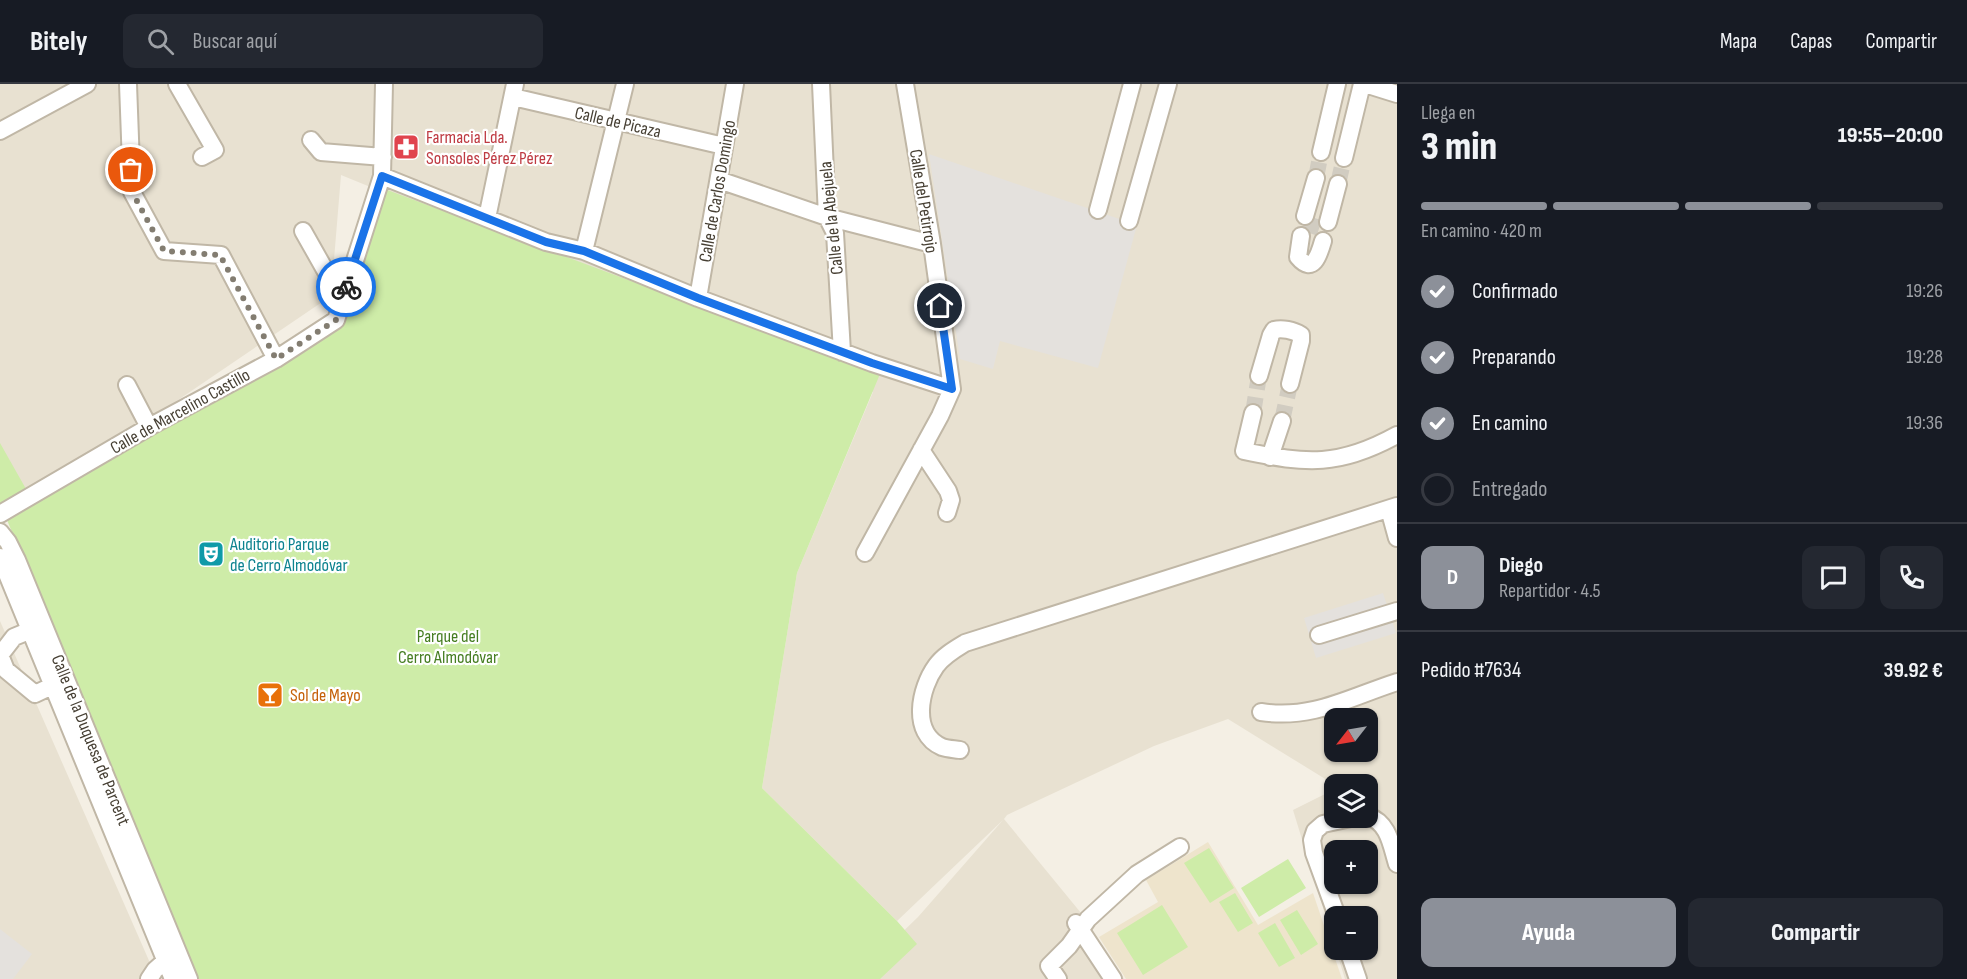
<!DOCTYPE html>
<html lang="es">
<meta charset="utf-8">
<style>
:root{--surface:#171b24;--page:#242831;--text:#f1f3f6;--muted:#9ea1a6;--line:#363941;--accent:#8c9099}
body{margin:0;font-family:"Sofia Sans Condensed",sans-serif;background:var(--page);color:var(--text);height:100vh;display:flex;flex-direction:column;font-size:22px;white-space:nowrap}
*{box-sizing:border-box;margin:0}
p{font-size:20px;color:var(--muted)}
.icon{flex:none;width:33px;height:33px;fill:none;stroke:currentColor;stroke-width:2;stroke-linecap:round;stroke-linejoin:round}
.map{position:relative;flex:1;overflow:hidden}
.details{display:flex;flex-direction:column;background:var(--surface);width:570px}
.details>*{flex:none}
.needle{width:39px;rotate:239deg}
.tools{position:absolute;left:1324px;top:624px;display:grid;gap:12px}
.tools a{display:grid;place-items:center;width:54px;height:54px;border-radius:12px;background:var(--surface);box-shadow:0 2px 4px #0004;font-size:30px}
.pin{position:absolute;display:grid;place-items:center;width:51px;height:51px;color:#fff;margin:-26px;border:3px solid #fff;border-radius:50%;box-shadow:0 2px 6px #0007}
.courier{position:absolute;display:grid;place-items:center;width:60px;height:60px;margin:-30px;border:4px solid #1a73e8;border-radius:50%;background:#fff;color:#222;box-shadow:0 2px 8px #0007}
.headline em{font-style:normal;font-weight:800}
.headline div{display:flex;flex-direction:column-reverse}
.headline{display:flex;align-items:center;justify-content:space-between;height:102px;padding:0 24px}
h1{font-size:39px;font-weight:800;line-height:45px}
.bar{display:grid;grid-template-columns:repeat(4,1fr);gap:9px 6px;align-content:center;height:72px;padding:0 24px}
.bar i{height:8px;border-radius:4px;background:var(--line)}
.bar .on{background:var(--accent)}
.bar p{grid-column:span 4}
.line{display:flex;align-items:center;gap:15px;padding:0 24px;border-top:2px solid var(--line)}
.line div{flex:1}
.round{display:grid;place-items:center;flex:none;width:63px;height:63px;border-radius:12px;background:var(--page)}
ol{padding:0 24px;list-style:none}
li{display:flex;align-items:center;gap:18px;height:66px}
li p{margin-inline-start:auto}
li .icon{padding:6px;border-radius:50%;background:var(--accent);color:#fff;stroke-width:4}
li:last-child{color:var(--muted)}
li i{width:33px;height:33px;border:3px solid var(--line);border-radius:50%}
.cta{display:flex;gap:12px;margin-top:auto;padding:12px 24px}
.cta a{flex:1;height:69px;border-radius:12px;background:var(--accent);color:#fff;font-size:24px;font-weight:800;line-height:69px;text-align:center}
.cta a+a{background:var(--page);color:var(--text)}
header{display:flex;align-items:center;gap:36px;box-sizing:border-box;height:84px;padding:0 30px;background:var(--surface);border-bottom:2px solid var(--line)}
header strong{font-size:28px}
nav{display:flex;gap:33px;margin-inline-start:auto;font-size:21px}
.search{width:420px;height:54px;background:var(--page);display:flex;align-items:center;gap:15px;box-sizing:border-box;padding:0 21px;border-radius:12px;color:var(--muted);font-size:22px}
main{display:flex;flex:1;min-height:0}
.map>svg:first-child{display:block}
.residential{fill:#e8e1d1;fill-rule:evenodd}
.education{fill:#eee4cc}
.green{fill:#ceeca8}
.parking{fill:#e4e1dd}
.lines{fill:none;stroke-linecap:round;stroke-linejoin:round}
.minor-tunnel{stroke:#d1ccc1;stroke-width:16;stroke-dasharray:16 8;stroke-linecap:butt}
.minor-casing{stroke:#c0b7a6;stroke-width:20}
.minor{stroke:#fff;stroke-width:16}
.done{stroke:#837d71;stroke-width:6;stroke-dasharray:0 10.8}
.route{stroke:#1a73e8;stroke-width:8}
.labels{text-anchor:middle;stroke-width:4.5;stroke-linejoin:round;paint-order:stroke}
.street-label{font-size:18px;fill:#463f33;stroke:#fff}
.health-label{font-size:18px;fill:#be3a42;stroke:#fff;text-anchor:start}
.culture-label{font-size:18px;fill:#0d838f;stroke:#fff;text-anchor:start}
.park-label{font-size:18px;fill:#457d21;stroke:#fff}
.food-label{font-size:18px;fill:#c56008;stroke:#fff;text-anchor:start}
</style>
<header>
<strong>Bitely</strong>
<div class="search"><svg class="icon" aria-label="search" viewBox="0 0 24 24"><circle cx="10" cy="10" r="6"/><path d="M15 15l6 6"/></svg>Buscar aquí</div>
<nav><a>Mapa</a><a>Capas</a><a>Compartir</a></nav>
</header>
<main>
<div class="map">
<svg width="1397" height="895" viewBox="0 0 1397 895">
<rect width="100%" height="100%" fill="#f4efe4"/>
<path class="residential" d="M0 0H1397V895H1345L1336 866H1368V832H1335V863L1293 726 1335 705V734H1368V700L1335 701 1228 635 1154 662 1007 731 1004 735 1081 829 1124 895H854L918 833 1003 736 897 837 762 704 797 489 873 308 341 91 331 212 0 437ZM1335 634H1368V668H1335ZM1335 766H1368V800H1335Z
M0 537 140 856 157 895H0Z"/>
<path class="education" d="M1208 758 1258 841 1313 809 1342 895H1126L1099 853 1158 818 1146 796Z"/>
<path class="green" d="M382 104 880 290 797 489 762 704 897 837 917 860 880 895H197L7 436 342 240Z
M0 359 30 412 0 430Z
M1209 764 1234 804 1210 819 1184 779Z
M1288 775 1306 804 1259 833 1241 804Z
M1235 809 1253 839 1238 848 1219 818Z
M1162 821 1188 863 1143 891 1117 849Z
M1297 826 1318 860 1301 871 1280 836Z
M1275 839 1295 874 1279 883 1258 849Z"/>
<path class="parking" d="M929 70 1137 141 1098 284 1000 257 993 285 960 275Z
M1383 509 1396 549 1316 574 1304 534Z
M0 845 32 870 13 895H0Z"/>
<g class="lines">
<path class="minor-tunnel" d="M1316 94 1321 68
M1338 100 1344 74
M1304 139 1326 146
M1253 329 1259 292
M1282 337 1290 300"/>
<defs>
<path id="minor" d="M128 0 132 108 164 167 221 171 276 275
M177 0 215 66 202 73
M821 0 827 133 835 149 842 268
M905 0 932 160 952 305
M1365 0 1397 10
M513 13 724 62
M0 47 87 0
M311 56 321 68 383 73
M1321 68 1337 0
M1344 74 1362 0
M382 92 546 158 584 167 698 214 872 279 952 305
M719 96 827 133 932 160
M1098 126 1132 0
M1305 132 1316 94
M487 134 515 0
M1129 137 1168 0
M1328 138 1338 100
M303 147 342 216
M1301 152 1298 173C1313 191 1319 171 1323 157
M584 167 625 0
M698 214 735 0
M1259 292 1271 251 1274 246C1282 244 1293 246 1301 251V257L1290 300
M127 301 149 343
M1253 329 1244 367C1307 380 1339 383 1397 351
M921 366 948 407 951 416 947 429
M1270 373 1282 337
M1389 425 1397 454
M0 430 149 343 276 275 336 236 382 92 384 0
M0 448 8 458 17 476 189 895
M865 469 940 332 952 305
M0 473 173 895
M31 546 14 553 0 571 6 586 35 610 54 601
M1319 551 1397 527
M1261 628C1312 636 1350 613 1397 598
M960 666C954 665 948 665 942 663 910 649 920 604 936 582 943 572 955 565 965 559L1397 422
M1368 732C1389 739 1391 761 1397 780
M1337 832 1314 769 1312 756 1315 747 1323 740 1351 734
M1076 839 1113 895
M1348 866 1358 895
M149 895 155 886 173 870
M1058 895 1049 882 1069 862 1088 835 1137 790 1180 763"/>
</defs>
<use href="#minor" class="minor-casing"/>
<use href="#minor" class="minor"/>
</g>
<g class="lines">
<path class="done" d="M131 86 132 108 164 167 220 171 276 275 336 236 346 203"/>
<path class="route" d="M346 203 382 92 546 158 584 167 698 214 872 279 952 305 940 222"/>
</g>
<defs>
<symbol id="pharmacy-square" viewBox="-11 -11 22 22"><rect x="-9" y="-9" width="18" height="18" rx="4" fill="#e0444e" stroke="#fff"/><path d="M-2-6h4v4h4v4h-4v4h-4v-4h-4v-4h4Z" fill="#fff"/></symbol>
<symbol id="theatre-square" viewBox="-11 -11 22 22"><rect x="-9" y="-9" width="18" height="18" rx="4" fill="#0f9aa8" stroke="#fff"/><path d="M-5-5.5Q0-4 5-5.5V0Q5 5 0 6Q-5 5-5 0ZM-3.3-2.5H-1v1.5H-3.3ZM1-2.5H3.3v1.5H1ZM-2.8 1Q0 5.5 2.8 1Z" fill="#fff"/></symbol>
<symbol id="bar-square" viewBox="-11 -11 22 22"><rect x="-9" y="-9" width="18" height="18" rx="4" fill="#e8710a" stroke="#fff"/><path d="M-6-5H6L.8 .8V4.5H3.5V6h-7V4.5H-.8V.8Z" fill="#fff"/></symbol>
</defs>
<g fill-rule="evenodd">
<use href="#pharmacy-square" x="391" y="48" width="30" height="30"/>
<use href="#theatre-square" x="196" y="455" width="30" height="30"/>
<use href="#bar-square" x="255" y="596" width="30" height="30"/>
</g>
<g class="labels">
<g class="street-label">
<text transform="translate(618 38) rotate(13)" y="6">Calle de Picaza</text>
<text transform="translate(717 107) rotate(-80)" y="6">Calle de Carlos Domingo</text>
<text transform="translate(924 117) rotate(81)" y="6">Calle del Petirrojo</text>
<text transform="translate(831 134) rotate(-96)" y="6">Calle de la Abejuela</text>
<text transform="translate(180 327) rotate(-29)" y="6">Calle de Marcelino Castillo</text>
<text transform="translate(91 656) rotate(68)" y="6">Calle de la Duquesa de Parcent</text>
</g>
<g class="health-label">
<text x="426" y="59">Farmacia Lda.<tspan x="426" dy="21">Sonsoles Pérez Pérez</tspan></text>
</g>
<g class="culture-label">
<text x="230" y="466">Auditorio Parque<tspan x="230" dy="21">de Cerro Almodóvar</tspan></text>
</g>
<g class="park-label">
<text x="448" y="558">Parque del<tspan x="448" dy="21">Cerro Almodóvar</tspan></text>
</g>
<g class="food-label">
<text x="290" y="617">Sol de Mayo</text>
</g>
</g>
</svg>
<div class="tools">
<a><svg class="needle" viewBox="-14 -14 28 28"><path d="M0-13l5 13h-10z" fill="#e53935"/><path d="M0 13l5-13h-10z" fill="#9ea1a6"/></svg></a>
<a><svg class="icon" aria-label="layers" viewBox="0 0 24 24"><path d="M12 4l9 5-9 5-9-5zM3 14l9 5 9-5"/></svg></a>
<a>+</a>
<a>−</a>
</div>
<div class="pin" style="left:131px;top:86px;background:#ea580c"><svg class="icon" aria-label="bag" viewBox="0 0 24 24"><path d="M5 8h14l-1 12H6zM9 8a3 3 0 0 1 6 0"/></svg></div>
<div class="pin" style="left:940px;top:222px;background:#1f2937"><svg class="icon" aria-label="home" viewBox="0 0 24 24"><path d="M3 11l9-7 9 7M6 9v11h12V9"/></svg></div>
<div class="courier" style="left:346px;top:203px"><svg class="icon" aria-label="bike" viewBox="0 0 24 24"><circle cx="6" cy="16" r="4"/><circle cx="18" cy="16" r="4"/><path d="M6 16l4-8h5l3 8M10 8l3 8H6M13 5h3"/></svg></div>
</div>
<section class="details">
<div class="headline"><div><h1>3 min</h1><p>Llega en</p></div><em>19:55–20:00</em></div>
<div class="bar"><i class="on"></i><i class="on"></i><i class="on"></i><i></i><p>En camino · 420 m</p></div>
<ol>
<li><svg class="icon" aria-label="check" viewBox="0 0 24 24"><path d="M5 12l5 5 9-10"/></svg>Confirmado<p>19:26</p></li>
<li><svg class="icon" aria-label="check" viewBox="0 0 24 24"><path d="M5 12l5 5 9-10"/></svg>Preparando<p>19:28</p></li>
<li><svg class="icon" aria-label="check" viewBox="0 0 24 24"><path d="M5 12l5 5 9-10"/></svg>En camino<p>19:36</p></li>
<li><i></i>Entregado</li>
</ol>
<div class="line" style="height:108px"><b class="round" style="background:var(--accent);color:#fff">D</b><div><b>Diego</b><p>Repartidor · 4.5</p></div><a class="round"><svg class="icon" aria-label="chat" viewBox="0 0 24 24"><path d="M4 5h16v11H9l-5 4z"/></svg></a><a class="round"><svg class="icon" aria-label="phone" viewBox="0 0 24 24"><path d="M5 4h4l2 5-3 2q2 4 5 5l2-3 5 2v4C11 20 4 13 5 4z"/></svg></a></div>
<div class="line" style="height:78px"><div>Pedido #7634</div><b>39.92 €</b></div>
<div class="cta"><a>Ayuda</a><a>Compartir</a></div>
</section>
</main>
